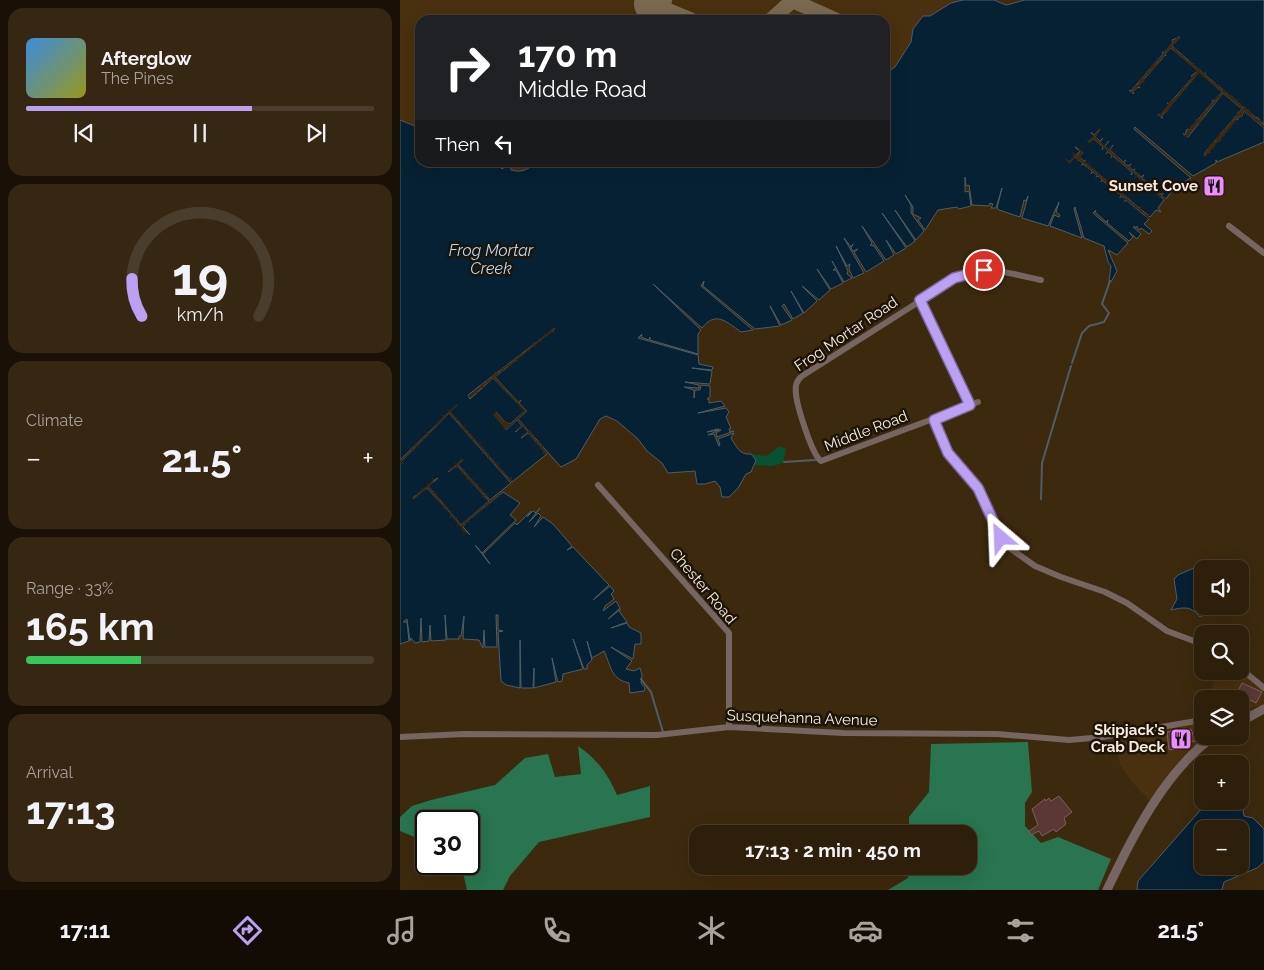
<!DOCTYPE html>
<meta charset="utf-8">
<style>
:root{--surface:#2e1f0a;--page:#362713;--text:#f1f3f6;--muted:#a7a29c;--line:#493d2b;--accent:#bca0f2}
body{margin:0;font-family:Raleway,sans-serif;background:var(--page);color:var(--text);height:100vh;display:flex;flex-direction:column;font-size:19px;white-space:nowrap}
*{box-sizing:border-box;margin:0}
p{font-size:16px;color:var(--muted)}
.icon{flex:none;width:28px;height:28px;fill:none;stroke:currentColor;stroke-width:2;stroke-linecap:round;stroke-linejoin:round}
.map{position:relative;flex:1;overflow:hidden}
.details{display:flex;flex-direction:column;gap:8px;padding:8px;background:#191106;width:400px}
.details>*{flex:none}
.guide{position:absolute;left:15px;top:15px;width:475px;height:152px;border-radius:15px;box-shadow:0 5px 20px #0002,0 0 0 1px var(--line);background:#202124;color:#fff;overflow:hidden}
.buttons{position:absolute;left:794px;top:560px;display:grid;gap:10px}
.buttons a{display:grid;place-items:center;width:55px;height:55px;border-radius:10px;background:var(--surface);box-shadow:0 5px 20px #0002,0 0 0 1px var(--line);font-size:25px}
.speed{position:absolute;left:15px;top:810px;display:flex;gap:10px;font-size:25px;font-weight:700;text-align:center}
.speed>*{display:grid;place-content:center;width:65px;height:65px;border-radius:50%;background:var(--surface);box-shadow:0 5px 20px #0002,0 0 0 1px var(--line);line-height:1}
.speed .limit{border:2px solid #111;border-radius:8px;background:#fff;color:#111}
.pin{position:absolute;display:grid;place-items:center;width:42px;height:42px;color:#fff;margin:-21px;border:2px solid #fff;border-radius:50%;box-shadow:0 1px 5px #0007}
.me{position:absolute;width:55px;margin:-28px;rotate:334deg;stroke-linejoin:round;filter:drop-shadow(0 0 4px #0008)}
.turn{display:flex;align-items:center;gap:18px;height:105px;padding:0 20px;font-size:22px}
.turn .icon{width:65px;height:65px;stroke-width:2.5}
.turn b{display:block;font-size:35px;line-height:42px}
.then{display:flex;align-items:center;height:48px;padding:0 20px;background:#0003;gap:10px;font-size:19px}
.big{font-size:38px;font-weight:700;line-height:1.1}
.details .tile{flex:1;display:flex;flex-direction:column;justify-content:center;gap:8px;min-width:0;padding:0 18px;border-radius:15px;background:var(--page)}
.details .dial{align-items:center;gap:0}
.dial svg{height:130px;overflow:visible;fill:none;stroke:var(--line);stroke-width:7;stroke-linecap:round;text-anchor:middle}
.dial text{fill:var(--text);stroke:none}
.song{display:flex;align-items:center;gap:15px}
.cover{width:60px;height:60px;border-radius:8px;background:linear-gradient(135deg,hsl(210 70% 55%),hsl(60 70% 35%))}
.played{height:5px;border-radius:2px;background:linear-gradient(90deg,var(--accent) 65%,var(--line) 65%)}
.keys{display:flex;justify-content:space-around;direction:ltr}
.heat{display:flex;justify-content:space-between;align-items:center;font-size:28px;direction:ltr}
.charge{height:8px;border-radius:4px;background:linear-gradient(90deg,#34c759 33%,var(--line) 0)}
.trip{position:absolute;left:289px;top:825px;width:288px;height:50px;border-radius:15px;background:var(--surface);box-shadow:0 5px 20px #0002,0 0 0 1px var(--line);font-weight:700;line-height:50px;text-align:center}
.tabs{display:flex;height:80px;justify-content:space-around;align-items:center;background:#120c04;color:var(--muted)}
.tabs .icon{width:35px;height:35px}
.tabs .selected{color:var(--accent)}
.tabs b{font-size:22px;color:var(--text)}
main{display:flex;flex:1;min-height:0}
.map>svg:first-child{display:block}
</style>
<main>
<section class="details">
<div class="tile">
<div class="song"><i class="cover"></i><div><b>Afterglow</b><p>The Pines</p></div></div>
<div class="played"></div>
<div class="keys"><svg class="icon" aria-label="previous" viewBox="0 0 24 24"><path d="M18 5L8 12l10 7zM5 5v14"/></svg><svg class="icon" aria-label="pause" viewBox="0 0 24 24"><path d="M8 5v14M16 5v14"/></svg><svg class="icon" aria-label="next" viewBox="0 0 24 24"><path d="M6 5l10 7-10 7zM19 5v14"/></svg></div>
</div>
<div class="tile dial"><svg viewBox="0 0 100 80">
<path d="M14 69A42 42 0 1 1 86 69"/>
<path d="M14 69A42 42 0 0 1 8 46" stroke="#bca0f2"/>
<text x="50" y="56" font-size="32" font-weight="700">19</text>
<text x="50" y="72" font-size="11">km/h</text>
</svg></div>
<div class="tile"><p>Climate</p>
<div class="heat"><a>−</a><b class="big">21.5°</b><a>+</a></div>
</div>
<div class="tile"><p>Range · 33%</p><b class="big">165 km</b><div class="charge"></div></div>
<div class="tile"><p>Arrival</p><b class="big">17:13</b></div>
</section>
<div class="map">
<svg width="864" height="890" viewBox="0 0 864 890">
<rect width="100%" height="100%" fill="#3d290e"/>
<!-- built -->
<path fill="#49300e" d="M0,0H568L514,35L497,69L485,76V20H20V131L0,124Z
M83,163H142L131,170L115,173L97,171Z
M816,671H839L864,692V705L840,710V699H813L811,691Z
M802,723V736H807L779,761L750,801L731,781L720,765L715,739Z"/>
<!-- green -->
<path fill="#055332" d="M380,446L386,449L383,463L372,466L355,465L356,460L351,454L367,456Z"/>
<!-- forest -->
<path fill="#28754f" d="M628,742L632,792L625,803V826L641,843L658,837L711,859L698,890H488L508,878V866H568V834H509V817L529,792L531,744Z
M178,746C197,759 208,774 217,795L250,786V817L139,842L110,876L103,890H67L61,864H69V821H26V842L0,831V817L12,806L31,800L95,785L125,758L148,754L155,777L181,774Z"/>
<!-- water -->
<path fill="#062133" stroke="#4f5e66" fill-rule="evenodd" d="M563,0H594L606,5L625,0H864V125L857,117L856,118L804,74L806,73L804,74L772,46L780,37L772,40L773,42L764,53L762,52L763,54L731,91L729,90L734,94L733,92L738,87L740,88L738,86L765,55L766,56L765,54L771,48L798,71L791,76L793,77L769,104L767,103L769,105L760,116L758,114L763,118L761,117L799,72L822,92L814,101L812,100L813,102L789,130L787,129L785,135L783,134L788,137L823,93L842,109L804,154L805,156L809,152L810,153L809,151L823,135L824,136L823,135L836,119L838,120L837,118L842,116L844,111L864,128V142L817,162L816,160V163L793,176L735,127L734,129L791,178L780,184L778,183L766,199L762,196L763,193L762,195L758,192L759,190L757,192L754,189L755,186L753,188L742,178L744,175L741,177L734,171L735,169L733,170L729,167L731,164L728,166L724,163L726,160L723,162L710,150L713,145L709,150L705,146L709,141L704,146L700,142L703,138L700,141L695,137L700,129L694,135L691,132L694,136L688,142L694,139L703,147L702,150L704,147L708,151L706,154L708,152L712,155L711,158L713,156L732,172L731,175L733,172L748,186L747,189L749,186L764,200L758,208L761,212L756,210L750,217L684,162L686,160L684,161L679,157L683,153L675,147L680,151L669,163L675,157L683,163L681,165L683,164L692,171L691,174L693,172L697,175L696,177L698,176L702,179L701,182L702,180L711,187L710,190L712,188L721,195L720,198L721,196L726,199L724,202L726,200L749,219L744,224L752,231L749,234L741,228L739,230L737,227H738H733L741,234L737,239L729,232L733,237L729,241L707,223L708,220L706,222L695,212L696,210L693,213L728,243L717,255L708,250L717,271L711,282L709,281L711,266L708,262L704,246L684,238L675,207L674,209L682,238L650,226L654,215L659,217L660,215L656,212L659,202L648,226L622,218L628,196L626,201L624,200L620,217L599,210L597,208L602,188L596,208H591L593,204L590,203L589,206L572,205L569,185L566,186L565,177V192L569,191L571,206L559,209L557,207L538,210L525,230L518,220L521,218L513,214V207L505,195L511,205V213L524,231L516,240L495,210L515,241L507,247L482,213L506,248L496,254L486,240L494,255L486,260L462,226L472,243L470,245L474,246L484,261L466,272L454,252L458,249L453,251L451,248L453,244L451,247L444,238L464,273L453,278L449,269L450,264L447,266L436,246L448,271L447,274L452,278L444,282L432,261L436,268L433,270H436L443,283L431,289L417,269L430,290L419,300L402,286L417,301L404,313L391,291L403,313L393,319L384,304L382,306L392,320L381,325L370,306L380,326L355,329L303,286L304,281L301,286L353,330L341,332C326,321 315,311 302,328L253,284L301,330L298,334V354L250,340V337L249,340L241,337L242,334L238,338L298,355L299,364L313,367L312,370L292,368L312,371L310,384L285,382L299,385V388L284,387L294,390V398L295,390H300L301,385L310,386V397L307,399H309V403L321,401L325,406L298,413L326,408L329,412L326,417L331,428L329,429L330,432L334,431L317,437L316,433L321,430L317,429L307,432L319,430L308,435L314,434L319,446L320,445L318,439L334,433L331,438C337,447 339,455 351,454L356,460L351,472L346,474L338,488L329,497H322L320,487L315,481L305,484H297L295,471L268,473L262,463L247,451L238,439L217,421L206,416L200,419L176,459L161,467L118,419L127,411L119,403L121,400L118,402L95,377L155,328L68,395L70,399L93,378L125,411L110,424L105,422L96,412L106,430L117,420L122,426L115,432L123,426L128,432L121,438L128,433L147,454L112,482L50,412L57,405L0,460V120L20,128V162L97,163L102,169L110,163L111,170C122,173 128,170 136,162H485V74L495,67L511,42L513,29L523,16H530L551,3Z
M49,413L111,483L90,500L58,465L62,460L48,472L57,466L89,501L61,525L28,486L38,478L13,498L27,488L70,535L63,527L65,523L103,492L120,503L110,515L116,520L82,553L75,545L90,564L83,554L115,523L117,525L131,511L127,517L133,511L136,513L140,508L129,522L138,513L141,516L134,527L143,517L153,524L172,546L167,550L173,547L209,585L193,600L210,586L214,591L211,594L214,599L205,606L203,611L216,601L220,608L208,619L221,609L219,611L227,622L211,628L227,623L229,627L241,633V644H235L233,659L211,647L232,661L226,669L234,671L240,668L242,675L241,683L245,688L244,691L230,693L229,683C210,679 211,665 204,651L192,658L187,641L192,660L187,665V669H184L173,639L183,669L163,674L162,681L158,682L152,658L156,682L134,688V668L133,688H121L120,640V688L106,685L101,681L98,632L103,631L98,630V615H96L97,647H85L84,630L83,648L79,640L63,639L64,616L61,636H59V639H47L45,615L46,640L31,641L30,625L29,641L22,642L21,618L20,642L15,643L11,638L10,641L7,619L3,622H7L9,641L0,644V463Z
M805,563L807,569H802V606H806L804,615L800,617C791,606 785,607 771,610L777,599L774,579L778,575Z
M840,792L844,816L853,818L864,829V862L857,868L824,882L822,890H737L738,881L804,806L813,805L818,809L823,801H840ZM802,829H840V866H802Z"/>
<!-- pier -->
<path fill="#3d290e" d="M777,34L780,37L772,47L778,49L777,51L782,55L784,54L783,56L787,60L790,59L788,60L793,64L795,63L794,65L799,69L801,68L800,70L803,73L806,72L805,74L808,78L810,76L809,78L813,82L815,81L814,83L820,85L819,87L823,90L824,89L827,94L829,92L828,94L833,96L835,100L837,99L839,104L841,103L843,108L845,106L847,111L849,109L851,114L853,113L852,115L856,118L857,117V119L862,121L861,122L864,128L844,111L842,116L837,118L838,120L836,119L834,122L835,124L833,123L831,128L827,130L828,133L826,131L824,137L822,136L821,141L816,143L817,145L815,144L814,148L809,151L811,152L806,155L807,157L802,153L804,154L807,151L805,149L808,150L809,145L814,142L812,140L815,142L817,138L816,136L818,137L820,132L822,133L824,130L823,128L825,129L828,126L827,124L829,125L831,122L830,120L832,121L835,118L833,115L836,117L837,111L839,113L842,109L823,93L820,97L821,100L819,98L815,102L817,104L815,103L811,107L813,109L810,108L807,112L809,114L806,113L803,117L805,118H802L800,124L798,123L795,127L796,128H794L787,138L782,134L785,135L788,131L787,128L789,130L792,126L791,124L793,125L796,121L795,119L798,120L801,116L799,114L802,115L805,111L804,109L806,111L809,107L808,104L810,106L813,102L812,100L814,101L817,97L815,95L818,96L822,92L799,73L795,78L796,80L794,78L790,83L791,85L789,84L785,89L786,91L784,90L781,94L782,96L780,95L776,100L777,102L775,101L771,106L772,108L770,107L767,113L765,112L761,117L762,119L757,115H760L764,111L762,108L765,110L768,105L767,104L773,100L772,98L774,99L783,88L782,86L784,87L788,83L787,80L789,82L792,77L791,75L793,76L797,71L771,48L765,54L767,56L765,55L760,60L761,63L759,61L755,67L756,69L754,68L749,73L750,75L748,74L744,79L745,81L739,86L740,87H738L733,92L734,94L729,90L732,91L736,85L734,84L737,85L741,79L740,77L742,78L747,73L746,70L748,72L752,66L751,65H753L758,60L756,58L759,59L763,54L761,52L764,53L768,47L767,46H769L773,42L772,39L774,41L778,36Z
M696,126L701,130L695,137L700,141L704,138L700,142L704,145L709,140L705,146L709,149L714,144L710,150L714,154L717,150L715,154L719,158L721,156L719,159L723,162L726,160L724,163L728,166L731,165L729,167L733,170L736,169L734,171L737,174L740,172L738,175L741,177L744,176L742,178L745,181L747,179L746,182L749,184L752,183L750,185L753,188L755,186L754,189L757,191L760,190L758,192L761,195L764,193L762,196L766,199L764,200L761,197L759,199L760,197L757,194L755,196L756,193L753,190L750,192L752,190L749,187L747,189L748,186L745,183L742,185L744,182L741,180L738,182L740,179L737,176L734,178L736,175L733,173L730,174L732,172L728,168L726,170L727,168L723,164L721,166L722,164L718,160L715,162L717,159L714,156L711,158L712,155L709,152L706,154L708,151L704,148L702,150L703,147L699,143L697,146L698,143L694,139L690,143L685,139L689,141L693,136L690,133L694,135L699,130Z
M676,146L684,153L680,158L684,161L686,160L685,162L688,165L690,163L689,166L693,169L695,167L694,170L697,173L699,171L698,173L702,177L704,175L703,177L706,180L708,179L707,181L711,184L712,182L711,185L715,188L717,186L716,188L719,191L721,190L720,192L724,195L725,193L724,195L727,198L729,196L728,199L731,202L733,200L732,202L735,205L737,203L736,205L739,208L741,206L742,211L744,209L743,212L747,215L749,213V219L745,216L744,218L745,215L741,212L738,213L740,211L736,208L734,210L735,207L731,204L729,206L730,203L726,200L724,202L725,199L722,196L720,198L721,195L717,192L715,194L716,191L712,188L710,190L711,187L707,184L705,185L706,183L703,180L701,182L702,179L698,176L695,177L697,175L693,172L691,174L692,171L688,168L686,169L687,167L684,164L681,165L683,163L679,160L677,162L676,157L669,163L664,158L670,161L674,156L671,151L677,156L680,152Z
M150,328L152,330L155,328L154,333L152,332L147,336L148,338L146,336L141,340L143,343L140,341L135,345L136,348L134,346L129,350L130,352L128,351L123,355L124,358L122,356L117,359L118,362L116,360L111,364L112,367L110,365L104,369L106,372L104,370L98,374L100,376L98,375L95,377L112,396L115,394L113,397L118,402L121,399L119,403L124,408L126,406L124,408L127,411L118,419L124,426L127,424L124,426L129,431L132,430L130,432L134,437L136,436L134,438L138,442L140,440L139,443L142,446L144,445L143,447L147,454H142L144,451L141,448L139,449L140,447L137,443L135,445L136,442L133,439L131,440L132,438L128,433L121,438L128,432L123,427L115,432L122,426L117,420L106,430L93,415L96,412L104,421L110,424L117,418L115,415L118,417L124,411L93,378L89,382L90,384L88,382L83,386L84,389L81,387L77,391L78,393L75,392L70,397L71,399L67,394L69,395L75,391L74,389L76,390L81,386L80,383L82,385L87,381L86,379L88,380L93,376L92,374H96L95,371L97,373L102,369L101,367L103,368L108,364L107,362L109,364L114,359L113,357L115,359L121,354L119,352L122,354L127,350L126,347L128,349L133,345L132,342L134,344L139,340L138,337L140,339L145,335L144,333L146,334L151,330Z
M58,404L51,412L53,415L55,413L53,415L58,420L60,419L58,421L63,426L66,425L64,427L68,432L70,431L69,433L74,438L76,437L74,439L79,444L81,442L80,444L82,448L85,446L83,449L87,453L89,452L88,454L92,459L95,458L93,460L97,464L99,463L98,465L102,470L104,468L102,470L106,474L108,473L106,475L109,478L112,477L111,483L109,480L106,482L108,479L104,474L101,476L103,474L99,469L96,470L98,468L94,463L92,465L93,462L89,458L87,459L88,457L84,452L82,454V449L79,450L81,448L78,446L76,447L78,445L73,440L71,441L72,439L68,434L66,436L67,433L62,428L60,429L62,427L49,413L45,417L47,419L44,418L40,423L41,425L39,424L34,428L35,430L33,429L29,434L30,436L28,435L24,439L25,441L23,440L18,445L20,447L17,446L13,450L15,452L12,451L2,461L4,464L0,463V460L6,455L4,453L6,455L11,450L9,447L12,449L16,444L14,442L17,444L22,439L20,436L23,438L27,434L25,431L28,433L33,428L31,425L34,427L38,423L36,420L38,422L43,417L42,414L44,416L48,412L47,409L49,411Z
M60,457L64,460L58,466L62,470L65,468L63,471L67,475L69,473L68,476L72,480L74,478L73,481L76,485L79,483L77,486L82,489L85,495L88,493L86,496L90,500L103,492L99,495L101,498L98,496L93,500L95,503L92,501L87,505L88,508L86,506L81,510L82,512L80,511L75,515L77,518L74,516L69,520L70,522L65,523L63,527L69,536L65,532L62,534L64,532L59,525L56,527L58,524L52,517L49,518L51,515L45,508L42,510L44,508L38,501L36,502L37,499L31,492L29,494L31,492L27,488L14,500L10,496L13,498L17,495L16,492L18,494L22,490L20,487L23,489L28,485L26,482L29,484L33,480L32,477L34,479L37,477L29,487L33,492L36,491L34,493L39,499L42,497L39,500L44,505L47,503L45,506L50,512L53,510L51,513L55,518L58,516L56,519L61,525L89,501L85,496L81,498L84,495L79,490L76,492L78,489L74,485L71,487L73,484L68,479L65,481L67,478L63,473L60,475L62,472L57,467L48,472L50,470L49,467L51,469L56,465L54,462L57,464L62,460Z"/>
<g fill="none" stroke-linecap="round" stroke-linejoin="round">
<!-- stream -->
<path stroke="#4f5e66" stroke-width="2" d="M672,363L682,333L689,326L704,322L709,313L702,304L710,281
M384,462L415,460
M641,499L642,463L671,366
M241,679L251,692L263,732"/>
<!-- taxiway -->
<path stroke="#7a6851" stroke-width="15" d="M243,0L291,20
M393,1L436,20
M371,20L393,0"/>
<!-- runway -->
<path stroke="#7a6851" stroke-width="36" d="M252,4L254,0"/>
</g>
<!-- building -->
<path fill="#5a3835" stroke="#825d59" d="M842,683L862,692L856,703L837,693Z
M785,728L786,730L791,729L795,741L777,744L778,748L769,750L767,732L772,731L773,733Z
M659,796L672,812L664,818L666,824L656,832L654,829L642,836L639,831L631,835L629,831L638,825L632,809L645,799L646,801L649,798L651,801Z"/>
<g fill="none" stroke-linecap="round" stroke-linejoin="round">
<!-- minor -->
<path stroke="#766560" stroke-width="6" d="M829,226L864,253
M520,300L570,405
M578,402L421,461C412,455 397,406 396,394C395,386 396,381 402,376L561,275C588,264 614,275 641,280
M534,420L548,453L578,488L596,531L611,549L635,566L661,577L705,592L727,603L767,631L802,644
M198,485L329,633V727
M840,668L864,688
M840,713L851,716
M0,737L65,734L257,735L329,727L443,733L597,734L669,740L703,737L802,720"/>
<!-- tertiary -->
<path stroke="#766560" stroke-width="9" d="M840,722L864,709
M707,890C732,837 765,771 814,736"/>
</g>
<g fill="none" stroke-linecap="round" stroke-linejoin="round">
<!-- route casing -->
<g stroke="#7a689d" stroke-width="12">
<path id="route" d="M584,270L554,278L520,300L570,405L534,420L548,453L578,488L601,538"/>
</g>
<!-- route -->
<use href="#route" stroke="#bca0f2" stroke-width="9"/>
</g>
<!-- icons -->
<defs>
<g id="restaurant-square" transform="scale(1.125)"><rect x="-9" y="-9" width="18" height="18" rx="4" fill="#ed8cfa" stroke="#1d1409"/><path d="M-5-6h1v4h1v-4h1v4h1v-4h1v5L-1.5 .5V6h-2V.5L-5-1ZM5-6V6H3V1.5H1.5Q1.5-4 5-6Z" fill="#111"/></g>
</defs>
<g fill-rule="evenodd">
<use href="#restaurant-square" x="814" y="186"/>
<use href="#restaurant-square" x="781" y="739"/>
</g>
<g text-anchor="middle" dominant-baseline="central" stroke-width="5" stroke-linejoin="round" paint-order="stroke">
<!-- poi labels -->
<g font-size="15" font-weight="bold" fill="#f9ecdd" stroke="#1d1409" text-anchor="end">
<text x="798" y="186">Sunset Cove</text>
<text x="765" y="730">Skipjack's<tspan x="765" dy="17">Crab Deck</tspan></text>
</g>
<!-- street labels -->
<g font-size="15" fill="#f9ecdd" stroke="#1d1409">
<text transform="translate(446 334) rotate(-34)">Frog Mortar Road</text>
<text transform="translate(466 431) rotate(-21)">Middle Road</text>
<text transform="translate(303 586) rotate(50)">Chester Road</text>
<text transform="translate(402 718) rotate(2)">Susquehanna Avenue</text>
</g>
<!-- water labels -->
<g font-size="16" font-style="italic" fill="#b2d9f9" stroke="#1d1409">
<text x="91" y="250">Frog Mortar<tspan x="91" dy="18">Creek</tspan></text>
</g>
</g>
</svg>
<div class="buttons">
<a><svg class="icon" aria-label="sound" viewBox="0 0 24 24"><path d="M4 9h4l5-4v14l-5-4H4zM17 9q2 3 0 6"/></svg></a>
<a><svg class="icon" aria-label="search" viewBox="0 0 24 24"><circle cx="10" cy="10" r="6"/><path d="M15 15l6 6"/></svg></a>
<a><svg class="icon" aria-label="layers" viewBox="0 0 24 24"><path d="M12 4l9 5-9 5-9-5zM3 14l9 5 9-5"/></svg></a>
<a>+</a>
<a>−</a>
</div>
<div class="speed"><div class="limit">30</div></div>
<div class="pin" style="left:584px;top:270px;background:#d93025"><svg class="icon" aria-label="arrive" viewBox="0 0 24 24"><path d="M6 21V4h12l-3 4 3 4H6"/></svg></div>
<svg class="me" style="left:601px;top:538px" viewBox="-20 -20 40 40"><path d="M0-17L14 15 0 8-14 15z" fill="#bca0f2" stroke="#fff" stroke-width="4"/></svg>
<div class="trip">17:13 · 2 min · 450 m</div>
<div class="guide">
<div class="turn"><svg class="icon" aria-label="right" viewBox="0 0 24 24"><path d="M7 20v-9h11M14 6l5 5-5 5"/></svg><div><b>170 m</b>Middle Road</div></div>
<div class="then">Then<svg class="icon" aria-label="left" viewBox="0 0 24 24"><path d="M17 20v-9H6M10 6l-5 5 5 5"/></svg></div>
</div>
</div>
</main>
<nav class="tabs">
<b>17:11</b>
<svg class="icon selected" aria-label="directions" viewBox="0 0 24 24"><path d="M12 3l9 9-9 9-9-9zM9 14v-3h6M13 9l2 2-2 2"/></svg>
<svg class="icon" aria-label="music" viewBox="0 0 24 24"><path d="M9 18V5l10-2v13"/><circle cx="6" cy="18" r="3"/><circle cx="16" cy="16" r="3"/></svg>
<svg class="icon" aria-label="phone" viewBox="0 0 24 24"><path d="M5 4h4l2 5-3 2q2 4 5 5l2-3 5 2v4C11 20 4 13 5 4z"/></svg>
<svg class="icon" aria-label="climate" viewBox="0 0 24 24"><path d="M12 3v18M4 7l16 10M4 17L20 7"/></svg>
<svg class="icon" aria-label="car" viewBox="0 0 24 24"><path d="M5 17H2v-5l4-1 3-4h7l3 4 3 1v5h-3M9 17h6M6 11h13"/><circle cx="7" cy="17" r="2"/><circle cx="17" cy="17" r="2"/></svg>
<svg class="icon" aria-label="filters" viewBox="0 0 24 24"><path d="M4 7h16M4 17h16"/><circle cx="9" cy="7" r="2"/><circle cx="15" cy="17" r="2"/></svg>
<b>21.5°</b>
</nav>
